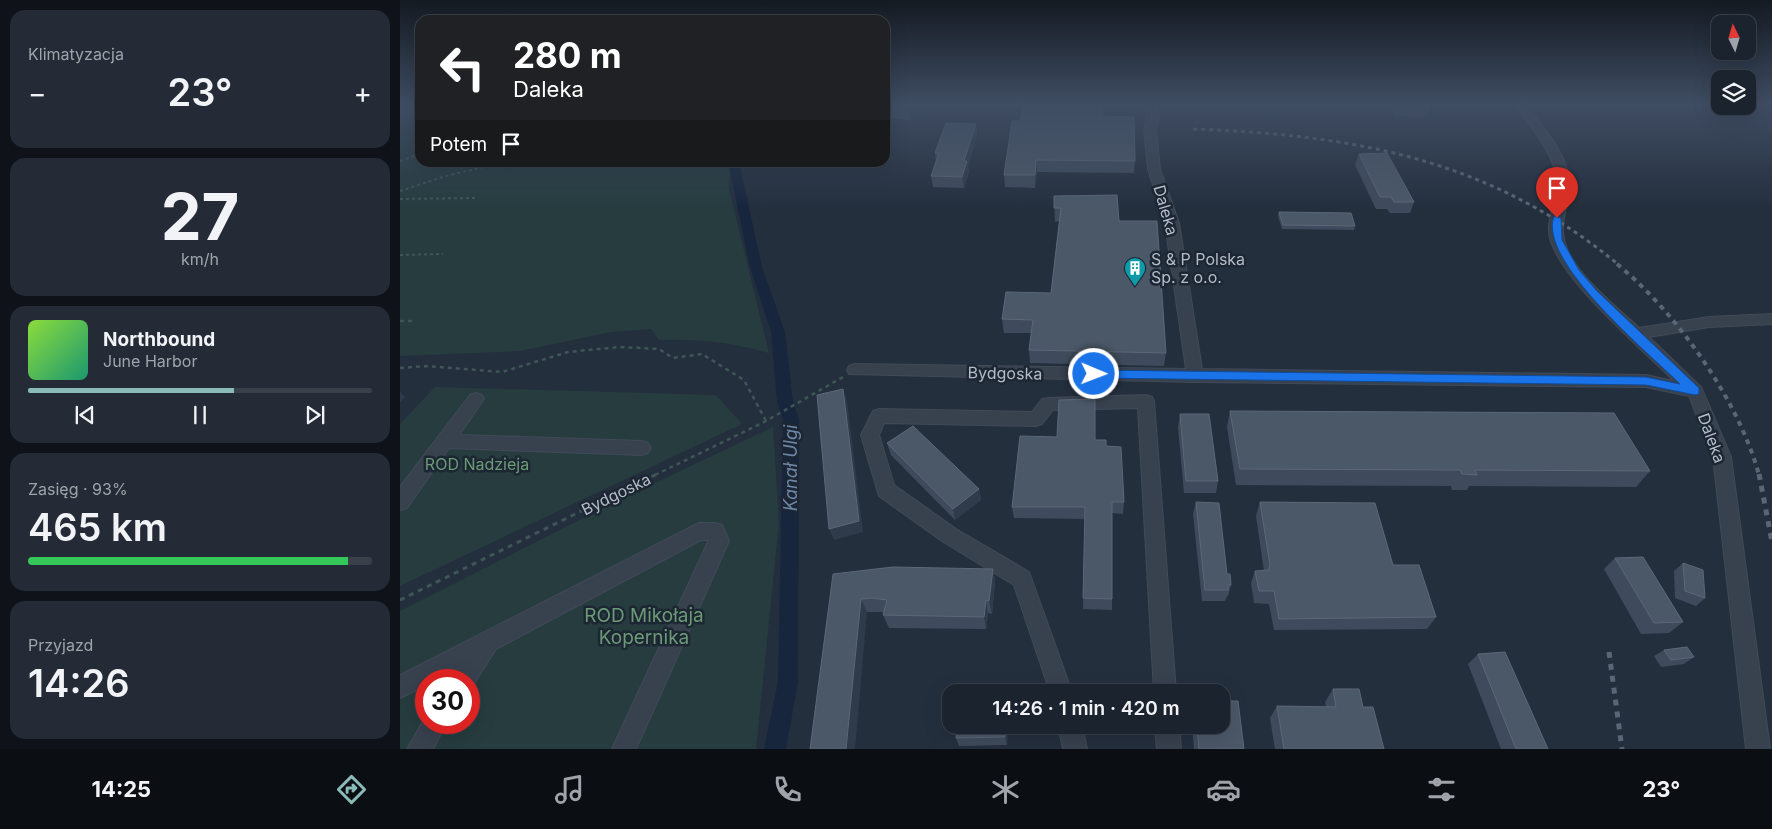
<!DOCTYPE html>
<html lang="pl">
<meta charset="utf-8">
<style>
:root{--surface:#1b232e;--page:#242b36;--text:#f1f3f6;--muted:#a0a4aa;--line:#39404a;--accent:#8bbbb9}
body{margin:0;font-family:Inter,sans-serif;background:var(--page);color:var(--text);height:100vh;display:flex;flex-direction:column;font-size:19px;white-space:nowrap}
*{box-sizing:border-box;margin:0}
p{font-size:16px;color:var(--muted)}
.icon{flex:none;width:28px;height:28px;fill:none;stroke:currentColor;stroke-width:2;stroke-linecap:round;stroke-linejoin:round}
.map{position:relative;flex:1;overflow:hidden}
.side{display:flex;flex-direction:column;gap:10px;padding:10px;background:#0f1319;width:400px}
.side>*{flex:none}
.top-card{position:absolute;left:15px;top:15px;width:475px;height:152px;border-radius:15px;box-shadow:0 5px 20px #0002,0 0 0 1px var(--line);background:#202124;color:#fff;overflow:hidden}
.needle{width:32px;rotate:355deg}
.controls{position:absolute;left:1311px;top:15px;display:grid;gap:10px}
.controls a{display:grid;place-items:center;width:45px;height:45px;border-radius:10px;background:var(--surface);box-shadow:0 5px 20px #0002,0 0 0 1px var(--line);font-size:25px}
.speed{position:absolute;left:15px;top:669px;display:flex;gap:10px;font-size:25px;font-weight:700;text-align:center}
.speed>*{display:grid;place-content:center;width:65px;height:65px;border-radius:50%;background:var(--surface);box-shadow:0 5px 20px #0002,0 0 0 1px var(--line);line-height:1}
.speed .limit{border:8px solid #d22;background:#fff;color:#111}
.pin{position:absolute;display:grid;place-items:center;width:42px;height:42px;color:#fff;margin:-51px -21px;border-radius:50% 50% 50% 0;rotate:-45deg;box-shadow:0 0 5px #0007}
.pin .icon{rotate:45deg}
.me{position:absolute;width:55px;margin:-28px;rotate:91deg;stroke-linejoin:round;filter:drop-shadow(0 0 4px #0008)}
.turn{display:flex;align-items:center;gap:18px;height:105px;padding:0 15px;font-size:22px}
.turn .icon{width:65px;height:65px;stroke-width:2.5}
.turn b{display:block;font-size:35px;line-height:42px}
.then{display:flex;align-items:center;height:48px;padding:0 15px;background:#0003;gap:10px;font-size:19px}
.big{font-size:38px;font-weight:600;line-height:1.1}
.side .widget{flex:1;display:flex;flex-direction:column;justify-content:center;gap:8px;min-width:0;padding:0 18px;border-radius:15px;background:var(--page)}
.side .dial{align-items:center;gap:0}
.dial b{font-size:65px;line-height:1}
.song{display:flex;align-items:center;gap:15px}
.cover{width:60px;height:60px;border-radius:8px;background:linear-gradient(135deg,hsl(90 70% 55%),hsl(160 70% 35%))}
.played{height:5px;border-radius:2px;background:linear-gradient(90deg,var(--accent) 60%,var(--line) 60%)}
.keys{display:flex;justify-content:space-around;direction:ltr}
.heat{display:flex;justify-content:space-between;align-items:center;font-size:28px;direction:ltr}
.charge{height:8px;border-radius:4px;background:linear-gradient(90deg,#34c759 93%,var(--line) 0)}
.trip{position:absolute;left:542px;top:684px;width:288px;height:50px;border-radius:15px;background:var(--surface);box-shadow:0 5px 20px #0002,0 0 0 1px var(--line);font-weight:600;line-height:50px;text-align:center}
.dock{display:flex;height:80px;justify-content:space-around;align-items:center;background:#0b0e12;color:var(--muted)}
.dock .icon{width:35px;height:35px}
.dock .active{color:var(--accent)}
.dock b{font-size:22px;color:var(--text)}
main{display:flex;flex:1;min-height:0}
.map>svg:first-child{display:block}
</style>
<main>
<section class="side">
<div class="widget"><p>Klimatyzacja</p>
<div class="heat"><a>−</a><b class="big">23°</b><a>+</a></div>
</div>
<div class="widget dial"><b>27</b><p>km/h</p></div>
<div class="widget">
<div class="song"><i class="cover"></i><div><b>Northbound</b><p>June Harbor</p></div></div>
<div class="played"></div>
<div class="keys"><svg class="icon" aria-label="previous" viewBox="0 0 24 24"><path d="M18 5L8 12l10 7zM5 5v14"/></svg><svg class="icon" aria-label="pause" viewBox="0 0 24 24"><path d="M8 5v14M16 5v14"/></svg><svg class="icon" aria-label="next" viewBox="0 0 24 24"><path d="M6 5l10 7-10 7zM19 5v14"/></svg></div>
</div>
<div class="widget"><p>Zasięg · 93%</p><b class="big">465 km</b><div class="charge"></div></div>
<div class="widget"><p>Przyjazd</p><b class="big">14:26</b></div>
</section>
<div class="map">
<svg width="1372" height="749" viewBox="0 0 1372 749">
<rect width="100%" height="100%" fill="#242f3e"/>
<!-- green -->
<path fill="#263c3f" fill-rule="evenodd" d="M0,103H20V162L330,163L329,189L369,353C327,342 303,339 259,340L251,329L211,332L120,351L0,356Z
M35,387L316,395L342,424L0,586V424Z
M373,427L379,522L356,749H0V611L217,501ZM26,680H69V722H26Z"/>
<g fill="none" stroke-linecap="round" stroke-linejoin="round">
<!-- canal -->
<path fill="#17263c" fill-rule="evenodd" d="M328,162H339L362,267L385,332L393,402L399,419L398,682L386,749H364L378,682L383,419L377,402L371,332L350,267Z"/>
<!-- minor casing -->
<g stroke="#414a57" stroke-width="2">
<path id="minor" d="M746,103H756L759,119L756,128L760,169L779,223L802,369L1246,375L1274,381C1239,346 1168,287 1151,242C1144,223 1157,202 1157,182C1156,154 1129,126 1114,103H1125C1141,126 1168,153 1169,182C1170,201 1160,220 1164,239C1170,271 1216,306 1239,328L1309,317L1372,314V324L1309,327L1249,337L1301,387L1331,457L1370,749H1346L1313,457L1289,396L1246,387L795,382L449,374L447,370L449,366L455,364L786,369L765,223L748,169L744,128L747,119Z
M0,107L20,113V119L0,113Z
M76,393L82,395L84,399L59,435L242,441L248,443L251,448L248,453L242,455L49,448L7,508L0,510V487L70,395Z
M746,395L752,397L754,401L776,692H754L738,408L653,410L642,424L636,426L484,423L479,435L494,485L556,529L629,572L672,692H650L614,585L542,541L479,496L461,435L473,411L479,409L632,412L642,399L648,398Z
M299,523H315L322,525L329,541L236,749H212L309,540H301L96,649L71,688L69,689V680H52L57,669L36,680H26V685L0,698V675Z
M26,716V722H47L33,749H7Z
M658,725H682L687,749H663Z
M755,725H779L781,749H757Z"/>
</g>
<!-- path-far2 -->
<path stroke="#3f5557" stroke-width="2" stroke-dasharray="3 3" stroke-linecap="butt" d="M0,161L20,154
M0,191L46,176L100,163
M0,199L76,198
M0,255L43,254"/>
<!-- path-far1 -->
<path stroke="#3f5557" stroke-width="2.5" stroke-dasharray="4 4" stroke-linecap="butt" d="M0,321H12
M0,368L26,366L102,372L168,352L219,347L259,349L273,358L302,354L344,380L366,421
M255,475L366,421L443,377"/>
<!-- path -->
<path stroke="#3f5557" stroke-width="3" stroke-dasharray="5 5" stroke-linecap="butt" d="M0,600L257,474"/>
<!-- minor -->
<use href="#minor" fill="#38414e" fill-rule="evenodd"/>
<!-- rail-far2 -->
<path stroke="#5a6575" stroke-width="3" stroke-dasharray="4 4" stroke-linecap="butt" d="M793,129C956,135 1090,159 1219,265"/>
<!-- rail-far1 -->
<path stroke="#5a6575" stroke-width="4" stroke-dasharray="5 5" stroke-linecap="butt" d="M1217,264C1277,313 1339,401 1359,475"/>
<!-- rail -->
<path stroke="#5a6575" stroke-width="5" stroke-dasharray="6 6" stroke-linecap="butt" d="M1359,474L1372,542
M1209,652L1222,749"/>
</g>
<!-- wall -->
<path fill="#3f4b5c" d="M485,103H518V107L510,120L485,118Z
M624,103H703L702,117L735,161L734,173L637,172L635,188L605,187L604,175L620,121Z
M988,103H1029L1030,107L1027,117L994,116Z
M576,124L577,135L568,166L569,172L564,188L533,187L531,176L536,162L535,153Z
M959,154L1014,202L1010,213H990L987,209H976L955,165Z
M654,196L719,221L766,353L764,366L630,363L629,350L631,333H604L602,319L651,293L659,221L655,222Z
M879,212L955,226L954,230L882,229L878,216Z
M830,411L1250,471L1236,487L1069,486L1067,490H1052L1051,486L836,485L827,427Z
M780,414L818,481L816,493H784L778,427Z
M657,437L695,440L706,446L724,502L723,514L712,513V610L683,609L685,519L614,518L612,507Z
M487,443L579,489L581,500L555,520L491,455Z
M796,502L831,585L828,596H827L825,601H802L793,514Z
M860,502L993,565L1036,617L1027,629L874,630L869,604L854,603L851,583L855,571H864L856,516Z
M1215,558L1283,622L1269,633L1241,634L1204,569Z
M1283,563L1305,598L1296,606L1275,598L1274,571Z
M593,569L595,582L592,614L588,613L586,629L489,628L483,615L484,612H467L433,574Z
M1264,650L1294,657L1284,664L1261,667L1254,656Z
M1078,654L1148,749H1101L1068,664Z
M933,689L963,707L984,749H875L870,718L877,706L926,707L925,702Z
M608,725L607,745L559,746L556,738Z
M792,725H821L844,749H794Z"/>
<!-- shaded-wall -->
<path fill="#2f3b4b" d="M511,103H518V107L510,120L508,108Z
M576,124L577,135L568,166L569,172L564,188L562,177L564,161Z
M636,160L637,172L635,188V175Z
M443,389L447,401L463,532L434,540L429,529Z
M0,392L5,397L0,402Z
M579,489L581,500L555,520L553,509Z
M593,569L595,582L592,614L589,601Z
M461,599L467,612L455,749H446Z
M586,600L588,613L586,629L584,617Z
M605,725H608L607,745L605,737Z"/>
<!-- building -->
<path fill="#4b5868" stroke="#5c6777" d="M485,103H511L508,108L485,106Z
M624,103H703L702,116L734,117L735,161L636,160L635,175H604L612,121H620Z
M996,103H1029L1030,107L997,106Z
M546,123L576,124L564,161H567L562,177L531,176L539,153H535Z
M987,153L1014,202H994L991,197H980L959,154Z
M717,195L719,221H757L766,353L629,350L633,320L602,319L606,292L651,293L661,208H654V196Z
M879,212L951,213L955,226L883,225Z
M443,389L459,521L429,529L417,395Z
M695,399V440H706V446L721,447L724,502H712V599L683,598L685,507H612L620,436L657,437L659,400Z
M830,411L1214,413L1250,471L1075,470L1077,475L1062,474L1060,470L840,469Z
M780,414H809L818,481H786Z
M513,426L579,489L553,509L487,443Z
M796,502L819,503L827,574H830L831,585H828V590H805Z
M860,502L975,503L993,565H1019L1036,617L879,619L874,591H859L855,571L869,570L870,565Z
M1243,557L1283,622L1254,623L1215,558Z
M1283,563L1303,570L1305,598L1285,591Z
M493,567L593,569L589,601L586,600L584,617L483,615L487,600L472,598L461,599L446,749H410L433,574Z
M1287,647L1294,657L1271,660L1264,650Z
M1105,652L1148,749H1116L1078,654Z
M933,689H959L963,707H973L984,749H884L877,706L936,707Z
M560,690H575V692H560Z
M821,701H838L844,749H799L797,725H821Z
M557,725H605V737L556,738Z"/>
<!-- sky -->
<linearGradient id="sky" x2="0" y2="1"><stop stop-color="#141a22"/><stop offset="0.5" stop-color="#3f4d63"/><stop offset="1" stop-color="#3f4d63" stop-opacity="0"/></linearGradient>
<rect width="1372" height="208" fill="url(#sky)"/>
<!-- route -->
<path fill="#1a73e8" stroke="#114b97" d="M1154,216L1161,218L1162,240L1179,270L1197,291L1299,388V394L1295,395L1246,385L694,378L689,374L694,370L1246,377L1280,384C1250,354 1137,261 1154,216Z"/>
<!-- icons -->
<defs>
<g id="building-pin" transform="scale(1.125)"><path d="M0 17L-7.5 6A9.5 9.5 0 1 1 7.5 6Z" fill="#0f9aa8" stroke="#1d2633"/><path d="M-4-6H4V6H1V3H-1V6H-4ZM-2.5-4.3h1.7v1.8h-1.7ZM.8-4.3h1.7v1.8H.8ZM-2.5-1h1.7V.8h-1.7ZM.8-1h1.7V.8H.8Z" fill="#fff"/></g>
</defs>
<g fill-rule="evenodd">
<use href="#building-pin" x="735" y="268"/>
</g>
<g text-anchor="middle" dominant-baseline="central" stroke-width="5" stroke-linejoin="round" paint-order="stroke">
<!-- street labels -->
<g font-size="16" fill="#b4bcc9" stroke="#1d2633">
<text transform="translate(766 210) rotate(74)">Daleka</text>
<text transform="translate(605 373) rotate(1)">Bydgoska</text>
<text transform="translate(1312 438) rotate(70)">Daleka</text>
<text transform="translate(216 494) rotate(-26)">Bydgoska</text>
</g>
<!-- poi labels -->
<g font-size="16" fill="#b4bcc9" stroke="#1d2633" text-anchor="start">
<text x="751" y="259">S &amp; P Polska<tspan x="751" dy="18">Sp. z o.o.</tspan></text>
</g>
<!-- park labels -->
<g font-size="16" fill="#6b9a76" stroke="#1d2633">
<text x="77" y="464">ROD Nadzieja</text>
</g>
<!-- water labels -->
<g font-size="18" font-style="italic" fill="#6d86a8" stroke="#1d2633">
<text transform="translate(390 468) rotate(-90)">Kanał Ulgi</text>
</g>
<!-- near-park labels -->
<g font-size="19" fill="#6b9a76" stroke="#1d2633">
<text x="244" y="615">ROD Mikołaja<tspan x="244" dy="22">Kopernika</tspan></text>
</g>
</g>
</svg>
<div class="controls">
<a><svg class="needle" viewBox="-14 -14 28 28"><path d="M0-13l5 13h-10z" fill="#e53935"/><path d="M0 13l5-13h-10z" fill="#a0a4aa"/></svg></a>
<a><svg class="icon" aria-label="layers" viewBox="0 0 24 24"><path d="M12 4l9 5-9 5-9-5zM3 14l9 5 9-5"/></svg></a>
</div>
<div class="speed"><div class="limit">30</div></div>
<div class="pin" style="left:1157px;top:218px;background:#d93025"><svg class="icon" aria-label="arrive" viewBox="0 0 24 24"><path d="M6 21V4h12l-3 4 3 4H6"/></svg></div>
<svg class="me" style="left:694px;top:374px" viewBox="-20 -20 40 40"><circle r="17" fill="#1a73e8" stroke="#fff" stroke-width="3"/><path d="M0-11L8 9 0 5-8 9z" fill="#fff"/></svg>
<div class="trip">14:26 · 1 min · 420 m</div>
<div class="top-card">
<div class="turn"><svg class="icon" aria-label="left" viewBox="0 0 24 24"><path d="M17 20v-9H6M10 6l-5 5 5 5"/></svg><div><b>280 m</b>Daleka</div></div>
<div class="then">Potem<svg class="icon" aria-label="arrive" viewBox="0 0 24 24"><path d="M6 21V4h12l-3 4 3 4H6"/></svg></div>
</div>
</div>
</main>
<nav class="dock">
<b>14:25</b>
<svg class="icon active" aria-label="directions" viewBox="0 0 24 24"><path d="M12 3l9 9-9 9-9-9zM9 14v-3h6M13 9l2 2-2 2"/></svg>
<svg class="icon" aria-label="music" viewBox="0 0 24 24"><path d="M9 18V5l10-2v13"/><circle cx="6" cy="18" r="3"/><circle cx="16" cy="16" r="3"/></svg>
<svg class="icon" aria-label="phone" viewBox="0 0 24 24"><path d="M5 4h4l2 5-3 2q2 4 5 5l2-3 5 2v4C11 20 4 13 5 4z"/></svg>
<svg class="icon" aria-label="climate" viewBox="0 0 24 24"><path d="M12 3v18M4 7l16 10M4 17L20 7"/></svg>
<svg class="icon" aria-label="car" viewBox="0 0 24 24"><path d="M5 17H2v-5l4-1 3-4h7l3 4 3 1v5h-3M9 17h6M6 11h13"/><circle cx="7" cy="17" r="2"/><circle cx="17" cy="17" r="2"/></svg>
<svg class="icon" aria-label="filters" viewBox="0 0 24 24"><path d="M4 7h16M4 17h16"/><circle cx="9" cy="7" r="2"/><circle cx="15" cy="17" r="2"/></svg>
<b>23°</b>
</nav>
